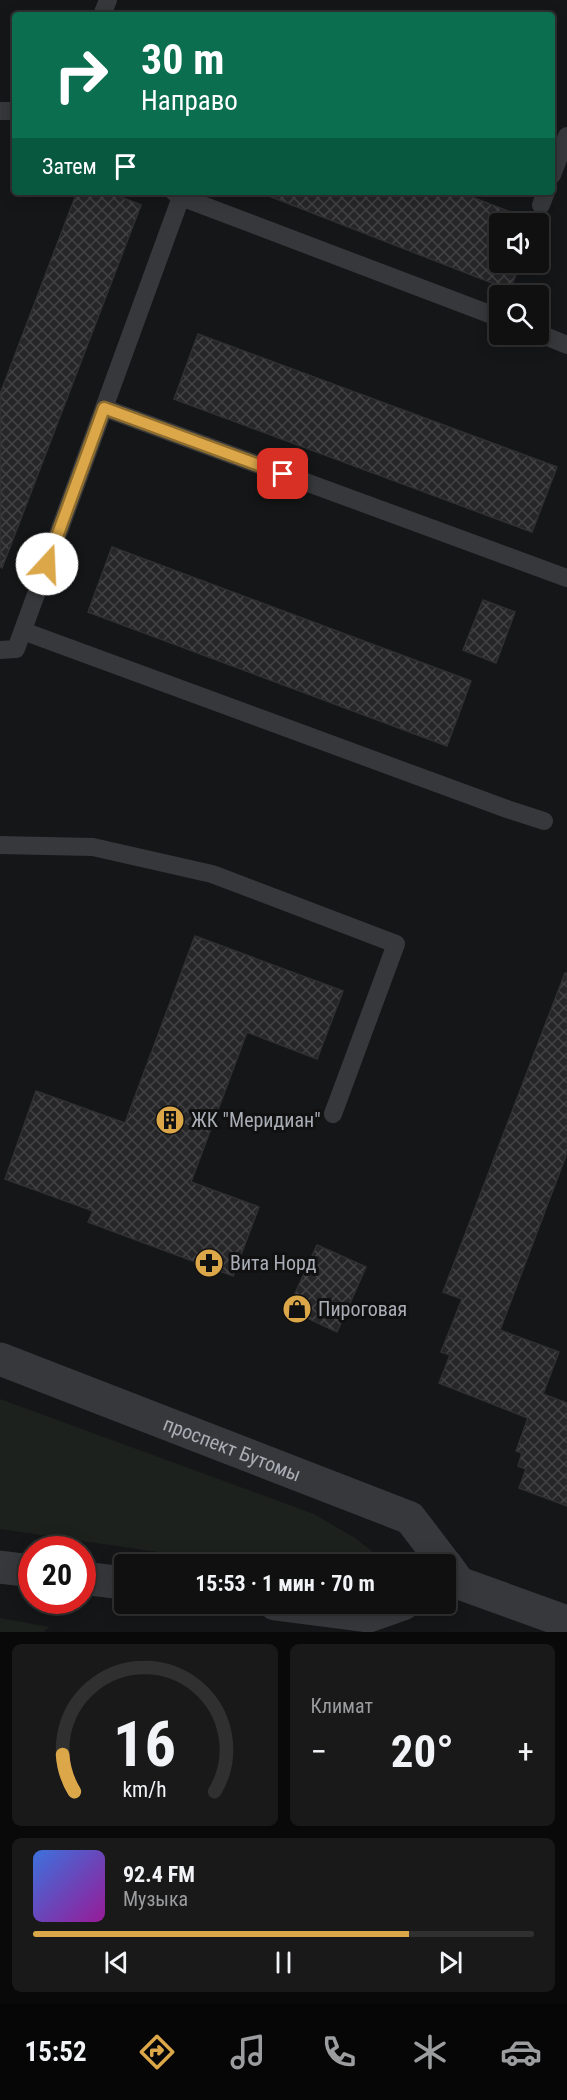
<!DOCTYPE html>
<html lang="ru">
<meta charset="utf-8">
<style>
:root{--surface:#101011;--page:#19191a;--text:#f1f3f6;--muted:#9c9d9f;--line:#303031;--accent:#dba749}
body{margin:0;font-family:"Roboto Condensed",sans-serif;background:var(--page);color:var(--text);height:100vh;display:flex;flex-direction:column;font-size:22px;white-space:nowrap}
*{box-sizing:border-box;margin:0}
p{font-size:20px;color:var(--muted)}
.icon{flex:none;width:33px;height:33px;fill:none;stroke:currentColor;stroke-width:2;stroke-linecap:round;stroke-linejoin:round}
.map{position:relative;height:1632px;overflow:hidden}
.panel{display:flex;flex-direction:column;gap:12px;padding:12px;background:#090909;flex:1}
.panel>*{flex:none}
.banner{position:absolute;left:12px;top:12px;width:543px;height:183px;border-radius:6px;box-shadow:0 3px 15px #0003,0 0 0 2px var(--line);background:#0b6e4f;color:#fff;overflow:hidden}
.tools{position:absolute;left:489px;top:213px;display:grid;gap:12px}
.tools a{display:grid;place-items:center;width:60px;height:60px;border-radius:6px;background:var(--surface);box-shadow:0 3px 15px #0003,0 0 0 2px var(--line);font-size:30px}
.speed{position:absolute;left:18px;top:1536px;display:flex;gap:12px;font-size:30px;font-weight:700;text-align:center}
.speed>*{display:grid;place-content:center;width:78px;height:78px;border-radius:50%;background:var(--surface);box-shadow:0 3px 15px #0003,0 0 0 2px var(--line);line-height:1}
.speed .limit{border:9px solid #d22;background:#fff;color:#111}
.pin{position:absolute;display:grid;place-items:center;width:51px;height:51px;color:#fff;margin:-26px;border-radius:12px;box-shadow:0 3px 9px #0006}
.me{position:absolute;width:66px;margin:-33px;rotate:20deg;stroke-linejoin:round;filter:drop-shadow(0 0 4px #0008)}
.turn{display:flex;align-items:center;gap:21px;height:126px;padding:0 30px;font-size:27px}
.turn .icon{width:78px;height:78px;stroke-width:2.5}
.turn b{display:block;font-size:42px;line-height:51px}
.then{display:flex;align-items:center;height:57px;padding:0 30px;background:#0003;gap:12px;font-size:22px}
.big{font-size:45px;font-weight:700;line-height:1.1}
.panel .card{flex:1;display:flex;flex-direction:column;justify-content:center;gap:9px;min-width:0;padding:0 21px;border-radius:9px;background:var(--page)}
.panel .dial{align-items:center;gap:0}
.dial svg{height:156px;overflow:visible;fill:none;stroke:var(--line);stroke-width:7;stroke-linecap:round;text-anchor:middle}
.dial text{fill:var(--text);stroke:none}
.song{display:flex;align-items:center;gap:18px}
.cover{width:72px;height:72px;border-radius:9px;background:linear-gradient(135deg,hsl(220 70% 55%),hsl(300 70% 35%))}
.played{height:6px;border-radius:3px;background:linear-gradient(90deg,var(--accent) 75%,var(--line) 75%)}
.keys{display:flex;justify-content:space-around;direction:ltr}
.heat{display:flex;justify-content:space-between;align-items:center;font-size:33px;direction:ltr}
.panel .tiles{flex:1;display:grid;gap:12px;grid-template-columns:1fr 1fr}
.card:last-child{grid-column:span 2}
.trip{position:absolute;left:114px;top:1554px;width:342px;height:60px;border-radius:6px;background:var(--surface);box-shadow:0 3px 15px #0003,0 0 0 2px var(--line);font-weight:700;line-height:60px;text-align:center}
.tab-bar{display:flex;height:96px;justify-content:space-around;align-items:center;background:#060607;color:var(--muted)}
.tab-bar .icon{width:42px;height:42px}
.tab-bar .selected{color:var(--accent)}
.tab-bar b{font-size:27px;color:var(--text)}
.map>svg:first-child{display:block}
</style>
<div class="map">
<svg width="567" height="1632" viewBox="0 0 567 1632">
<defs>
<pattern id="building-cross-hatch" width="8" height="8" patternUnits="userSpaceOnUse" patternTransform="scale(1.5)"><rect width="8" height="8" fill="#262628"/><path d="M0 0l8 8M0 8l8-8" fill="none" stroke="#434345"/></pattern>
</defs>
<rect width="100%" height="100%" fill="#151617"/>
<!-- green -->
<path fill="#1c211d" d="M0,1399L314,1514L355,1538L372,1551V1564H240L0,1529Z
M0,1618L50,1627L43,1632H0Z"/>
<!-- building -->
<path fill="url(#building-cross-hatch)" stroke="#303033" stroke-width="1.5" d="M77,192H108L141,205L2,568L0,567V394Z
M265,192H459L536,222L500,224V262H521L510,290L264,194Z
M198,334L557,467L532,532L174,399Z
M112,547L471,681L447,746L88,612Z
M483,600L515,612L496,663L463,650Z
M195,936L343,991L317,1059L247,1032L191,1182L259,1207L233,1276L88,1222L93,1211L5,1179L36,1091L125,1123Z
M565,973H567V1153L500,1330L559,1352L543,1394L567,1403V1506L519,1488L526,1469L518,1466L522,1453L516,1451L528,1418L439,1383L450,1355L441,1352L462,1299L443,1292Z
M317,1245L366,1267L337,1332L288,1309Z"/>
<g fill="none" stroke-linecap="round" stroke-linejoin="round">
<!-- service -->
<path stroke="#37383b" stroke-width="18" d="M102,15L108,0
M0,111H15
M552,175L567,136
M174,192L181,197L500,318
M541,205L546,192
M538,333L567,345
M104,408L567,578
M23,631L507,809L544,821
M0,650L16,649L181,197
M0,845L93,847L212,874L396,944L333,1114"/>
<!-- tertiary -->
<g stroke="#37383b" stroke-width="33">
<path id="s1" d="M0,1359L410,1518L445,1564"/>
<path d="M446,1565L459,1583L567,1622"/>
<path d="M0,1567L32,1571"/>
<path d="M82,1578L124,1583"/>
<path d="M275,1604L369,1616L403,1604"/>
</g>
</g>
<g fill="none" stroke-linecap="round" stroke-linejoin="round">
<!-- route casing -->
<g stroke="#8e6d2f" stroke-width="15">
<path id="route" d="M47,564L104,408L283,474"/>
</g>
<!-- route -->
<use href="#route" stroke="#dba749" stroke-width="10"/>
</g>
<!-- icons -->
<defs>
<g id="building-disc" transform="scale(1.5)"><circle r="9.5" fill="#dba749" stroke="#111112"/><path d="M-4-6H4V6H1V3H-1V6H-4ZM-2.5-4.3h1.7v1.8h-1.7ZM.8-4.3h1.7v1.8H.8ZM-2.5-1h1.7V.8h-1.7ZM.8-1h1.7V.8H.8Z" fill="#111"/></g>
<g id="pharmacy-disc" transform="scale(1.5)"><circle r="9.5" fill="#dba749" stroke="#111112"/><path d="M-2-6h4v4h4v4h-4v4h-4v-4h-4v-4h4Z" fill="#111"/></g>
<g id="shop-disc" transform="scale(1.5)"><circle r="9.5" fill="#dba749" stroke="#111112"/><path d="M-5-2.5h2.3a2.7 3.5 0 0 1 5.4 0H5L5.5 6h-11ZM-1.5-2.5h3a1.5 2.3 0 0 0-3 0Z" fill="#111"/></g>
</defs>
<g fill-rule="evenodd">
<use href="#building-disc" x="170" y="1120"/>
<use href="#pharmacy-disc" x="209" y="1263"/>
<use href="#shop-disc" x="297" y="1309"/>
</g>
<g text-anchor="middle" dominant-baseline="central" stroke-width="6" stroke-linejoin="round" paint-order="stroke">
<!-- poi labels -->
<g font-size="20" fill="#a9adb5" stroke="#111112" text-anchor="start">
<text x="191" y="1120">ЖК "Меридиан"</text>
<text x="230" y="1263">Вита Норд</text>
<text x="318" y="1309">Пироговая</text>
</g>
<!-- street labels -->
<g font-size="20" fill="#a9adb5" stroke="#111112">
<text stroke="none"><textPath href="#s1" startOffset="249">проспект Бутомы</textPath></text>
</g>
</g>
</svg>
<div class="tools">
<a><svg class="icon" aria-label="sound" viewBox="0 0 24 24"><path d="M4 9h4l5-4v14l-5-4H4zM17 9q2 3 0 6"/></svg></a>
<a><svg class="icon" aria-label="search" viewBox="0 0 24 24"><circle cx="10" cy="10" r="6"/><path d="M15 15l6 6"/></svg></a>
</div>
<div class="speed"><div class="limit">20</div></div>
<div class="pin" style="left:283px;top:474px;background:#d93025"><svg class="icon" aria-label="arrive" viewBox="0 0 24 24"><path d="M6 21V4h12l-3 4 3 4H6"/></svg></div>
<svg class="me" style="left:47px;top:564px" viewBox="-20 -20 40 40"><circle r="19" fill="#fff"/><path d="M0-13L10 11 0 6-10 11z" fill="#dba749"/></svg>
<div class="trip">15:53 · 1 мин · 70 m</div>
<div class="banner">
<div class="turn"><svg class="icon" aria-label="right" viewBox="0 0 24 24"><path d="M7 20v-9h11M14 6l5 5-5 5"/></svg><div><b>30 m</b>Направо</div></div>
<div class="then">Затем<svg class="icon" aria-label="arrive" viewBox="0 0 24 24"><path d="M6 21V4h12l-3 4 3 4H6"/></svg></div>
</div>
</div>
<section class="panel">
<div class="tiles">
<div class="card dial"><svg viewBox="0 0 100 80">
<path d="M14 69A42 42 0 1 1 86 69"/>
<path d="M14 69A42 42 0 0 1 8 50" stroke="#dba749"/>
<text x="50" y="56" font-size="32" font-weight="700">16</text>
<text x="50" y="72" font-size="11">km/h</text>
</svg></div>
<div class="card"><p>Климат</p>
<div class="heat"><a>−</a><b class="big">20°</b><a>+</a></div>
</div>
<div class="card">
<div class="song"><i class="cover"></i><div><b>92.4 FM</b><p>Музыка</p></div></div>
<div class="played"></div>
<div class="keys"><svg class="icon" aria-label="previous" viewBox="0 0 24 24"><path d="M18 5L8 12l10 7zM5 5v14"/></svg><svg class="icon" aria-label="pause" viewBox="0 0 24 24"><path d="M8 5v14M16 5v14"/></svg><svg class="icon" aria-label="next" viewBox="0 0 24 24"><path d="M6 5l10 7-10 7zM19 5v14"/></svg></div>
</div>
</div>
</section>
<nav class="tab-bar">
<b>15:52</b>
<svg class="icon selected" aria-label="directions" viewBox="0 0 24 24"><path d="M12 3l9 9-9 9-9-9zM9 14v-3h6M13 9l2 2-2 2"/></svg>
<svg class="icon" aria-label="music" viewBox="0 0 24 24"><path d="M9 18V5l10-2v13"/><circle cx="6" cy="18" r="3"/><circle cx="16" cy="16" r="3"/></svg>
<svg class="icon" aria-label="phone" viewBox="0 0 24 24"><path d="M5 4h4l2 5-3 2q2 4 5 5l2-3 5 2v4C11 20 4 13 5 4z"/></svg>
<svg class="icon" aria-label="climate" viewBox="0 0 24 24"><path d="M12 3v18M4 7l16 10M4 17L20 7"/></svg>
<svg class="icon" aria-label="car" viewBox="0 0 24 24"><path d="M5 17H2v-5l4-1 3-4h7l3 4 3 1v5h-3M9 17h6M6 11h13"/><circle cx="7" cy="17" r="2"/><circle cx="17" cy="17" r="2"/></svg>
</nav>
